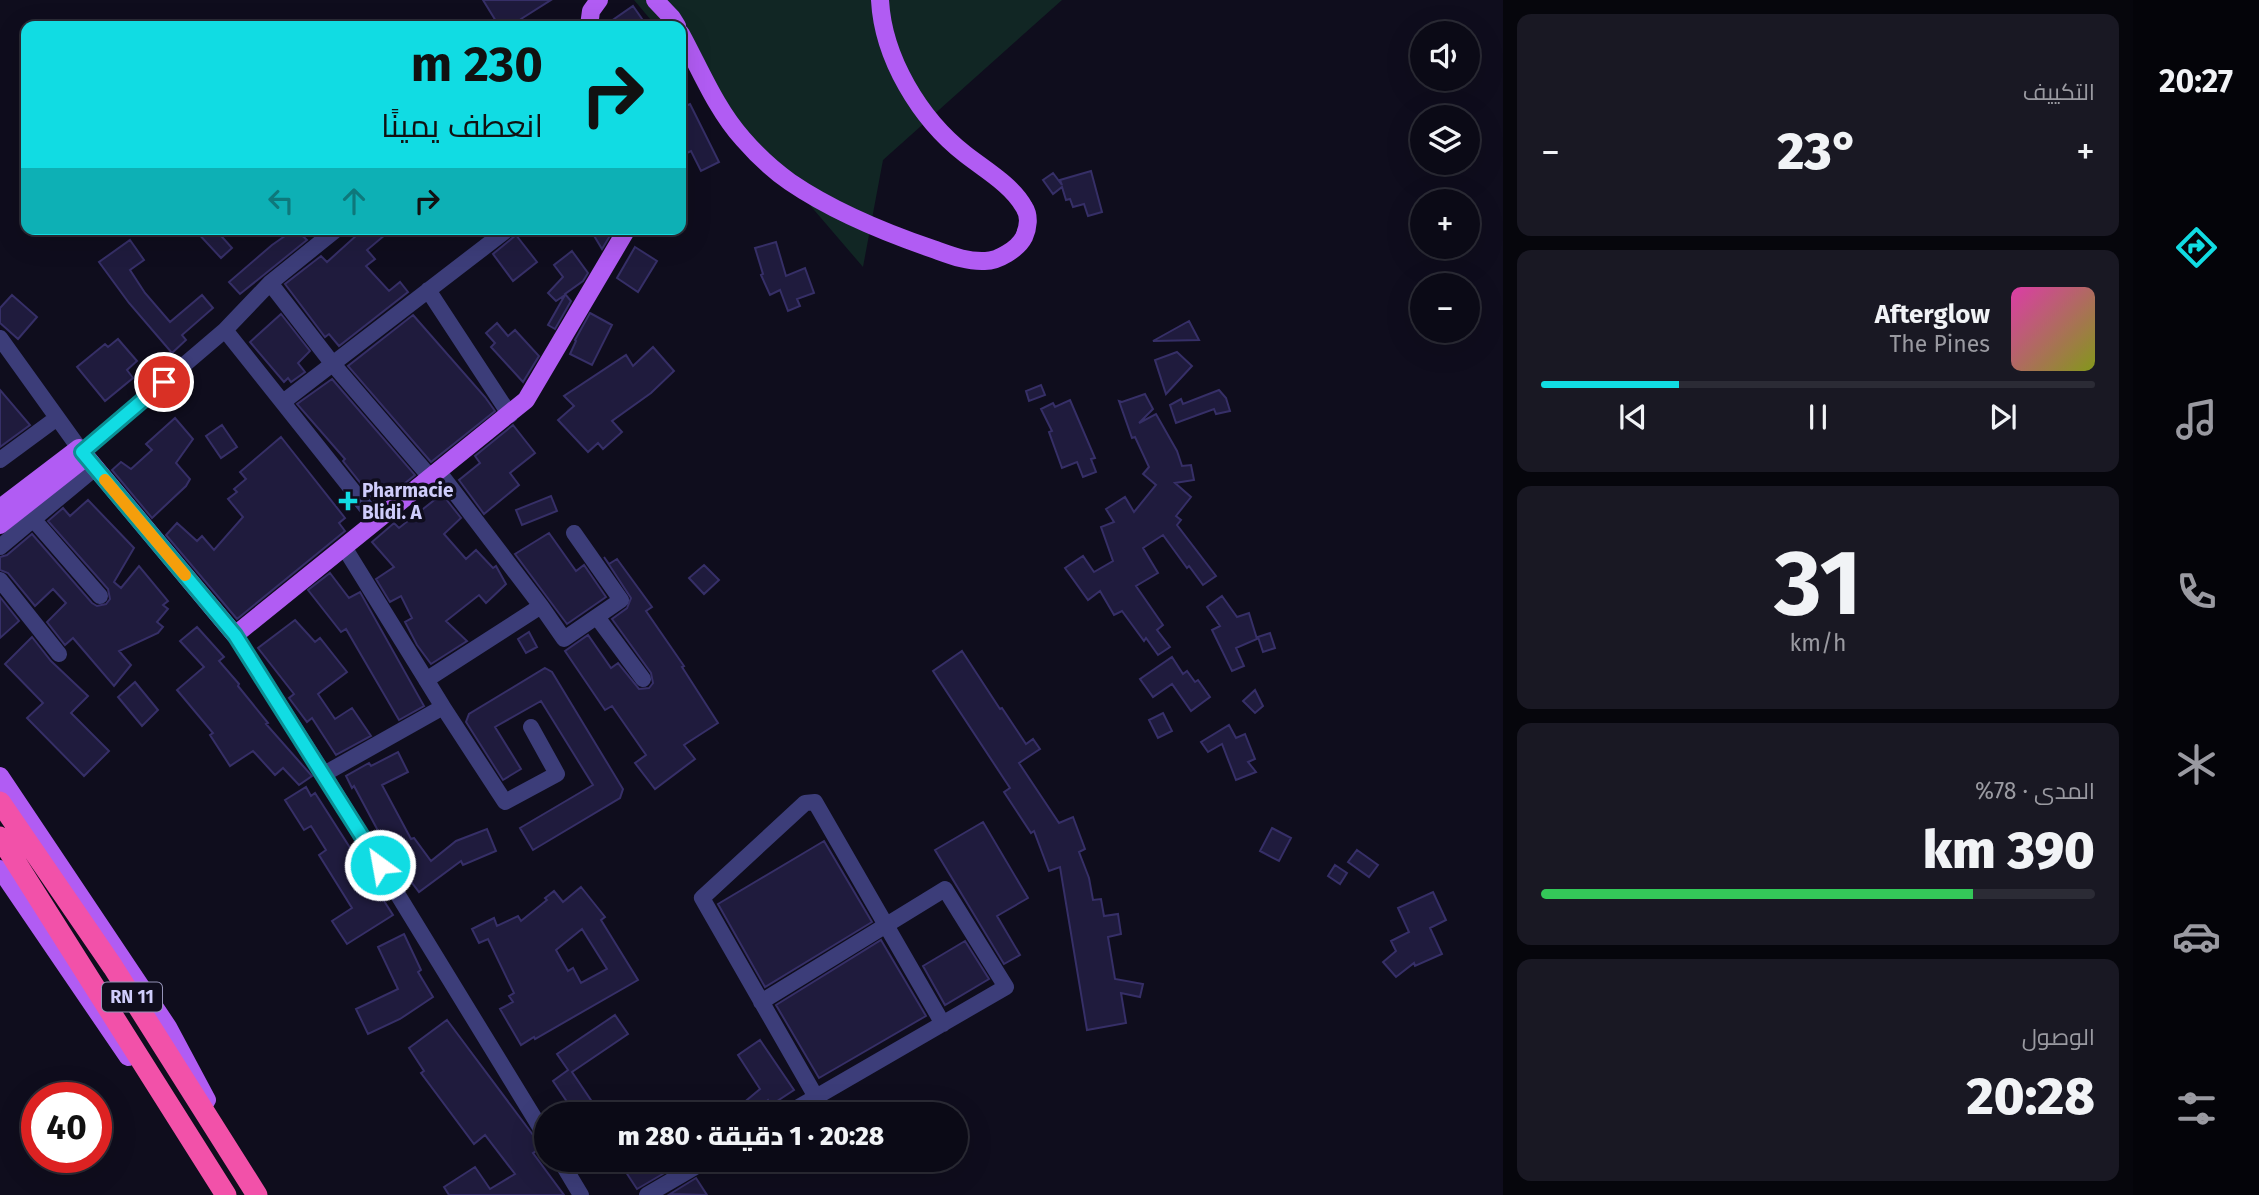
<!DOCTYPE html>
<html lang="ar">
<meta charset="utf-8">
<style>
:root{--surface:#0b0a16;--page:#191823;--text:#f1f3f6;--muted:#9a9aa1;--line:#2b2b35;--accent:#11dce3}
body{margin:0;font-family:"Fira Sans",Cairo,sans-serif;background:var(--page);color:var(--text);direction:rtl;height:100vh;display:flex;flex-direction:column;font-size:26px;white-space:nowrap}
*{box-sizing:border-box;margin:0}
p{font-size:23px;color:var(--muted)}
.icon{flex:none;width:38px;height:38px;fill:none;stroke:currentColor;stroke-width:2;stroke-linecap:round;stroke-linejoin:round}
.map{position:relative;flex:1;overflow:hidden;direction:ltr}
.side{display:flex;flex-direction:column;gap:14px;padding:14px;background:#06060c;width:630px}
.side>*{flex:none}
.guide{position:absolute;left:21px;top:21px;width:665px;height:214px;border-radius:14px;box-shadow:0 7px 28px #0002,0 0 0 2px var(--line);direction:rtl;background:#11dce3;color:#111;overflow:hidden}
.fabs{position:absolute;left:1410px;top:21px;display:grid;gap:14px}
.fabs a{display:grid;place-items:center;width:70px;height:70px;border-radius:50%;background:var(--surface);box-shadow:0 7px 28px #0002,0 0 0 2px var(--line);font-size:35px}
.speed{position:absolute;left:21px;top:1082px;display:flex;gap:14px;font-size:35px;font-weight:700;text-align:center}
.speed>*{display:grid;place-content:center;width:91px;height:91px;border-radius:50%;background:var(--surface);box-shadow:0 7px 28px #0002,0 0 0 2px var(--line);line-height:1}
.speed .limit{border:10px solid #d22;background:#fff;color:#111}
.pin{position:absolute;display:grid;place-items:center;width:60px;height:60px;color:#fff;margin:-30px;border:4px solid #fff;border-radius:50%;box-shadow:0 2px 7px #0007}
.me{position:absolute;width:77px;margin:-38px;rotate:328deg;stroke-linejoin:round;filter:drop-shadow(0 0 5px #0008)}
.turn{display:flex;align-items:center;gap:24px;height:147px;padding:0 28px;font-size:32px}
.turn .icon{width:91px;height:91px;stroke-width:2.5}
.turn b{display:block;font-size:49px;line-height:60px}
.lanes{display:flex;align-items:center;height:66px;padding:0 28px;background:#0003;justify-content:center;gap:35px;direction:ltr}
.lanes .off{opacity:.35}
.big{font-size:52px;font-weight:800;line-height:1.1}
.side .card{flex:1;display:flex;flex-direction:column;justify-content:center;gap:10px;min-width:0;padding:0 24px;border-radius:14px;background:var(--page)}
.side .dial{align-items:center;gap:0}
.dial b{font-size:91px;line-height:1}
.song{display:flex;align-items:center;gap:21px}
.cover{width:84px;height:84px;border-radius:10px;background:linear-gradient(135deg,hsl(320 70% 55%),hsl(70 70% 35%))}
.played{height:7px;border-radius:4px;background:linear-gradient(90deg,var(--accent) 25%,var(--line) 25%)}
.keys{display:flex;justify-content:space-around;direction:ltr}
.heat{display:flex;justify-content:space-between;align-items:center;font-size:38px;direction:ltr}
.charge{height:10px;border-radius:5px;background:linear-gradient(90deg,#34c759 78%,var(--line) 0)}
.trip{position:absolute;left:534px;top:1102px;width:434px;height:70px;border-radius:35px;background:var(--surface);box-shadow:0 7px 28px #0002,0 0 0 2px var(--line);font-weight:800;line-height:70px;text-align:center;direction:rtl}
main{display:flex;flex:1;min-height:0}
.tab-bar{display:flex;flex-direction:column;width:126px;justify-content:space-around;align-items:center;background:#040409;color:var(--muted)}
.tab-bar .icon{width:49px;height:49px}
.tab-bar .selected{color:var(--accent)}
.tab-bar b{font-size:32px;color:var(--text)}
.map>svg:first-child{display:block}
</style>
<main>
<nav class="tab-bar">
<b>20:27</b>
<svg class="icon selected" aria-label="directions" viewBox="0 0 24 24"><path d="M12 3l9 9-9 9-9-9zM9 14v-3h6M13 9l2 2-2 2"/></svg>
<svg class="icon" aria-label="music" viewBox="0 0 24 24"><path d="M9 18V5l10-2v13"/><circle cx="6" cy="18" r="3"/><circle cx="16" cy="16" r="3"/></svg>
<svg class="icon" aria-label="phone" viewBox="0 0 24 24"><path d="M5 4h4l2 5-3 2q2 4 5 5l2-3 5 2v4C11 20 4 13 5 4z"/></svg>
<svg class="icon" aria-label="climate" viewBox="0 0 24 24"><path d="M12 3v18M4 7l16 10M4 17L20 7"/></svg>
<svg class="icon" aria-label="car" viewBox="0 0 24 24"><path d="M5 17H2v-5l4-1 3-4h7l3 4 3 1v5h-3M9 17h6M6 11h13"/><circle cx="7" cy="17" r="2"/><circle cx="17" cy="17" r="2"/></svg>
<svg class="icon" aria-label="filters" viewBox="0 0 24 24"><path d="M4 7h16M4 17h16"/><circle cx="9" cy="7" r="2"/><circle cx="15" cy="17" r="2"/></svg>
</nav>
<section class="side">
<div class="card"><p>التكييف</p>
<div class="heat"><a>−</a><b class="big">23°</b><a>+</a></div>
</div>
<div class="card">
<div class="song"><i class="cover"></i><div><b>Afterglow</b><p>The Pines</p></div></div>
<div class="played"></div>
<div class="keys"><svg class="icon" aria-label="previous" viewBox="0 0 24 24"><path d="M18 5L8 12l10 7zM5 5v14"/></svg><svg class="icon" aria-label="pause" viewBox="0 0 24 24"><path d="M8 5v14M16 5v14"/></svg><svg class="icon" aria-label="next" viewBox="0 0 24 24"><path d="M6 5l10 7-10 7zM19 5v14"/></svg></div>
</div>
<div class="card dial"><b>31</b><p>km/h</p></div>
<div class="card"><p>المدى · 78%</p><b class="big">390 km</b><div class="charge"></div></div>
<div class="card"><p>الوصول</p><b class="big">20:28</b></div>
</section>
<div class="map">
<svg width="1503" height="1195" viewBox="0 0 1503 1195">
<rect width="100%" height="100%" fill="#0f0d1d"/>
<!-- green -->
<path fill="#112624" d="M634,0H1062L883,160L863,267L681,55V26H656Z"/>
<!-- building -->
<path fill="#1f1b3d" stroke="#362f67" stroke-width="2" fill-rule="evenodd" d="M483,0H551L521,19L526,26H499Z
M633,6L647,26H604Z
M690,104L719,162L701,171L691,151L685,154L681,147V108Z
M1091,171L1102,212L1088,216L1084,204L1073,207L1070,199L1066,200L1062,187L1053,194L1043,180L1053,173L1062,185L1060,180Z
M194,229H215L232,248L221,258Z
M295,229L307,240L240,294L229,282L272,245Z
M352,229H392L367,250L375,259L366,266L389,291L400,282L408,292L339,346L329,334L325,337L285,284L321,256L327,262L357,235Z
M590,229H614L602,249Z
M516,235L537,262L513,281L493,254Z
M130,240L144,260L130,270L145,293L170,322L202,295L213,308L182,335L186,340L172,353L129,303L99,262Z
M776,242L786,276L805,268L814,293L797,299L800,306L788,311L780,290L770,295L761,275L763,274L755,248Z
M635,247L657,261L638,292L617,278Z
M572,251L588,273L583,281L565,294L571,301L555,329L548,325L565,295L556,301L548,293L563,277L554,265Z
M12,295L37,317L18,339L0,323V308Z
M590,313L612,325L592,365L570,354L576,341L575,340Z
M281,314L310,351L298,363L305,372L291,382L288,378L284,382L250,342Z
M413,315L485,397L495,411L431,462L348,366Z
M1189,321L1199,340L1153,341Z
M497,323L508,336L515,330L539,356L523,382L491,347L495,343L486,333Z
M118,339L137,361L127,370L133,378L105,401L77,367L105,344L108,347Z
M653,347L674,371L651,393L612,421L622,432L603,449L598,443L588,452L558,420L574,406L564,396L626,355L633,366Z
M1177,352L1192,366L1166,394L1155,360Z
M332,379L415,475L378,505L343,461L345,459L297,404Z
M1041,385L1045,395L1029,401L1026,391Z
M0,390L30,425L0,447Z
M1219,390L1226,398L1230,411L1216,414L1214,409L1176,423L1170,405L1181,399L1183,404Z
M1145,394L1153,409L1139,423L1156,414L1177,451L1182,466L1191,465L1194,480L1175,483L1191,497L1176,516L1181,520L1177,525L1216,576L1203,585L1189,566L1187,568L1163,535L1143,548L1158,573L1136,586L1163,625L1157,630L1170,647L1158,655L1146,638L1144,641L1122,611L1114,615L1100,591L1088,600L1065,568L1083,556L1094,572L1113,561L1101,527L1114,522L1106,509L1125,497L1134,512L1156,485L1143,474L1149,467L1135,437L1132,438L1119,401L1122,402Z
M1070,400L1095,458L1091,459L1096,472L1083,477L1077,462L1062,468L1049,432L1052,431L1041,409L1053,403L1055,407Z
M175,418L193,439L176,463L190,479L186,486L152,518L112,470L121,462L131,469L152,450L146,444Z
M222,425L237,447L221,458L206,436Z
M513,425L535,453L510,473L519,485L484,514L459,480L480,463L475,456Z
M281,437L345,518L339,523L345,531L237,619L166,535L177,523L197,541L202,536L214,550L243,517L228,499L237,492L234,489L246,479L240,472Z
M442,494L461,518L444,534L466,559L476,550L493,568L496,566L506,584L486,603L479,595L446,621L467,641L431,664L417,645L405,622L412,618L401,596L390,602L376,579L394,567L372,542L394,523L399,528Z
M551,496L557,511L522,525L516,510Z
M88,500L134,548L114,582L121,588L139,566L168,601L163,605L168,609L157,622L163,627L158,633L119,651L131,665L114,686L73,638L65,645L47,622L66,603L53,589L35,606L8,573L0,570V557L7,555L32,534L92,603L97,606L106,604L110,599L108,589L48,521L63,508L70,516Z
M549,533L576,571L584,565L606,597L567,624L515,554Z
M604,557L609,564L617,559L652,607L646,611L684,666L682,667L718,723L684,745L695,759L655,789L635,763L646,755L612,706L605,710L565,651L588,635L611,668L618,663L639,689L649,688L653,683L651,673L612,619L627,608L631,598Z
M704,565L719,580L704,594L689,578Z
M330,573L349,598L360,592L424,706L399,720L346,629L341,632L308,590Z
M1222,596L1237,617L1249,613L1257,639L1236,648L1244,666L1232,671L1212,630L1220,626L1207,607Z
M0,597L19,621L0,638Z
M295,620L315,642L320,638L347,672L318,694L335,719L352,708L371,736L336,755L312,718L307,722L289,698L294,694L258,648Z
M197,627L224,657L219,661L239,684L238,686L268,723L266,724L312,776L299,785L283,768L275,775L253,751L230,766L210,735L213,733L177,690L204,667L180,641Z
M529,632L537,647L526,653L518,639Z
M1270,633L1275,648L1263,652L1258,637Z
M32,637L51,661L88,696L71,713L109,751L84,776L27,718L43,703L5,664Z
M962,651L1000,709L1002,708L1026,744L1033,739L1040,749L1019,763L1059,823L1073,817L1085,849L1079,852L1089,878L1093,900L1101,899L1104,916L1118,914L1121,934L1108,937L1115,979L1143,984L1140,997L1121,993L1126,1023L1087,1030L1060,867L1049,871L1034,831L1031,833L1004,792L1010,788L933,671Z
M1172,657L1183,674L1187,671L1195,682L1198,680L1210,697L1191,711L1172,684L1153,697L1140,679Z
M545,668L552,672L623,789L620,798L533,850L520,828L593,785L541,701L495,727L521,769L503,780L466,722L469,714Z
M135,682L158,710L142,726L118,697Z
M1255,690L1263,706L1255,713L1243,701Z
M1163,713L1172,731L1158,738L1149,720Z
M1229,725L1236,738L1245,734L1255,759L1248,762L1256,772L1236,780L1222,744L1208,752L1201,742Z
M398,752L408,772L382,785L411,839L414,838L431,861L456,841L487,829L496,851L463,865L461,861L419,892L391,855L354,786L352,788L346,776L369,763L371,766Z
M306,787L311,796L315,793L393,915L347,944L332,921L352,908L319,855L326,850L311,826L304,830L285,800Z
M983,822L1028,898L997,916L1020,955L1004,964L935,850Z
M1272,828L1291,838L1279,861L1260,851Z
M824,841L872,922L765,987L718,904Z
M1357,850L1378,865L1369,877L1348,862Z
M1335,865L1347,873L1340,884L1328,876Z
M581,887L605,917L601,920L638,980L535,1039L534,1037L521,1045L500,1009L513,1002L509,996L514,993L488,939L479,943L472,929L494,918L497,926L518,916L521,921L547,900L545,898L554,891L563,902ZM582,929L607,969L581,983L573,968L568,971L556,950Z
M1433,892L1446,920L1430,928L1442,954L1415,966L1414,963L1396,977L1383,962L1396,951L1391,941L1409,932L1398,908Z
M404,934L421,970L418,972L433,997L400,1019L368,1034L356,1009L398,989L378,947Z
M881,940L926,1016L819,1078L776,1005Z
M965,941L989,979L945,1005L923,966Z
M615,1015L628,1034L572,1072L601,1115H576L553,1081L568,1070L557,1054Z
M447,1020L542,1147L533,1153L564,1195H449L444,1187L475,1167L490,1189L515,1174L485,1135L474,1144L421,1073L424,1071L409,1048Z
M760,1040L794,1090L771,1105L768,1100L750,1115H729L760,1089L738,1055Z
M618,1160H684L685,1161L637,1189Z
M696,1178L707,1195L670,1194Z"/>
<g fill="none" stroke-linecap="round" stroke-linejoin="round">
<!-- minor -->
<path stroke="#3c3d79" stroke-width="16" d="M270,283L332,363L431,478
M428,290L510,415
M225,330L377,521
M0,338L79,448
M283,402L508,229
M82,452L225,330L270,283L337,229
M0,460L57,418
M33,519L100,596
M0,547L95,468
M344,547L443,707L505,802L557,774L531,727
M0,580L59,654
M541,606L564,639L621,600L574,533
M597,617L643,679
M235,635L324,774L546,1137
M426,680L541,606L439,472
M324,774L443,707
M761,1002L945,889L1006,987L785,1115
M816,1097L702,898L805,803L815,802L943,1024
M560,1160L581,1195
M647,1195L707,1160"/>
<!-- major -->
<path stroke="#b15cf3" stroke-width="18" d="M655,0L672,18L677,26
M589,26L591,11L599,0
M681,34C700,69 716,109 743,139C756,154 773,170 790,182C834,212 883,232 933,249C950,255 967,262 985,261C998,261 1018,249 1024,237C1028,228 1030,216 1024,207C1012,185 984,169 965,154C920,119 883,58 880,0
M0,508L79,448L235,635L526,400L627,229
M0,525L85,458
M0,776L168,1027L207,1100
M0,869L128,1057"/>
<!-- highway -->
<path stroke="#f251a9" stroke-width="21" d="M0,802L113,967L257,1195
M0,837L226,1195"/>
</g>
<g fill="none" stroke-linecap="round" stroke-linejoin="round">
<!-- route casing -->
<g stroke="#0b8f94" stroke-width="18">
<path id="route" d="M164,382L82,452L235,635L380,865"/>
</g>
<!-- route -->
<use href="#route" stroke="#11dce3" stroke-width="12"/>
<!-- slow -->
<path stroke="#f59e0b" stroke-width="12" d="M105,480L185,575"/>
</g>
<!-- markers -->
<path fill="#11dce3" stroke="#0f0d1d" stroke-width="2.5" d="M344.5 490.5h7v7h7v7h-7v7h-7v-7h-7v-7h7z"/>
<g text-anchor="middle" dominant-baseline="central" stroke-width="7" stroke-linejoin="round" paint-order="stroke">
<!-- shield labels -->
<rect fill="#0f0d1d" stroke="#9593b8" stroke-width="2" x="102" y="982.5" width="60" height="29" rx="5"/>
<g font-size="18" font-weight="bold" fill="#cfcdfb">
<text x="132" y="997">RN 11</text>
</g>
<!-- poi labels -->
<g font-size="19" font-weight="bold" fill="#cfcdfb" stroke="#0f0d1d" text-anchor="start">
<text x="362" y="490">Pharmacie<tspan x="362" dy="22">Blidi. A</tspan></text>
</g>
</g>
</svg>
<div class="fabs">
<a><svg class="icon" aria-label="sound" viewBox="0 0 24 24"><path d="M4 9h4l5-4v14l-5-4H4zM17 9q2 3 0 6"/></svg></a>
<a><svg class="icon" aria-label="layers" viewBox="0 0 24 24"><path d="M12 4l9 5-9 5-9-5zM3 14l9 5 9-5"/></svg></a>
<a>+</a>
<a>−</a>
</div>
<div class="speed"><div class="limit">40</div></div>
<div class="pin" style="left:164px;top:382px;background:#d93025"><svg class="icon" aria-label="arrive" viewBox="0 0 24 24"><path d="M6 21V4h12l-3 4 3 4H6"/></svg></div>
<svg class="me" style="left:380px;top:865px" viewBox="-20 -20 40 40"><circle r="17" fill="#11dce3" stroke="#fff" stroke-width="3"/><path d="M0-11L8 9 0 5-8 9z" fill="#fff"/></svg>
<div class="trip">20:28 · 1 دقيقة · 280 m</div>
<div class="guide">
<div class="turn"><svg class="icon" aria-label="right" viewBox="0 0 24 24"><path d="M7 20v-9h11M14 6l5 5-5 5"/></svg><div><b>230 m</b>انعطف يمينًا</div></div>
<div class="lanes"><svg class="icon off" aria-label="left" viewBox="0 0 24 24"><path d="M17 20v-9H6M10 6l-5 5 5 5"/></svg><svg class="icon off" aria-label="ahead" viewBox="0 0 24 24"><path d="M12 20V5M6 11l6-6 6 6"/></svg><svg class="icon" aria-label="right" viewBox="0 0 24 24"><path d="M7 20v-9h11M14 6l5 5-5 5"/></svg></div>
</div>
</div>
</main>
